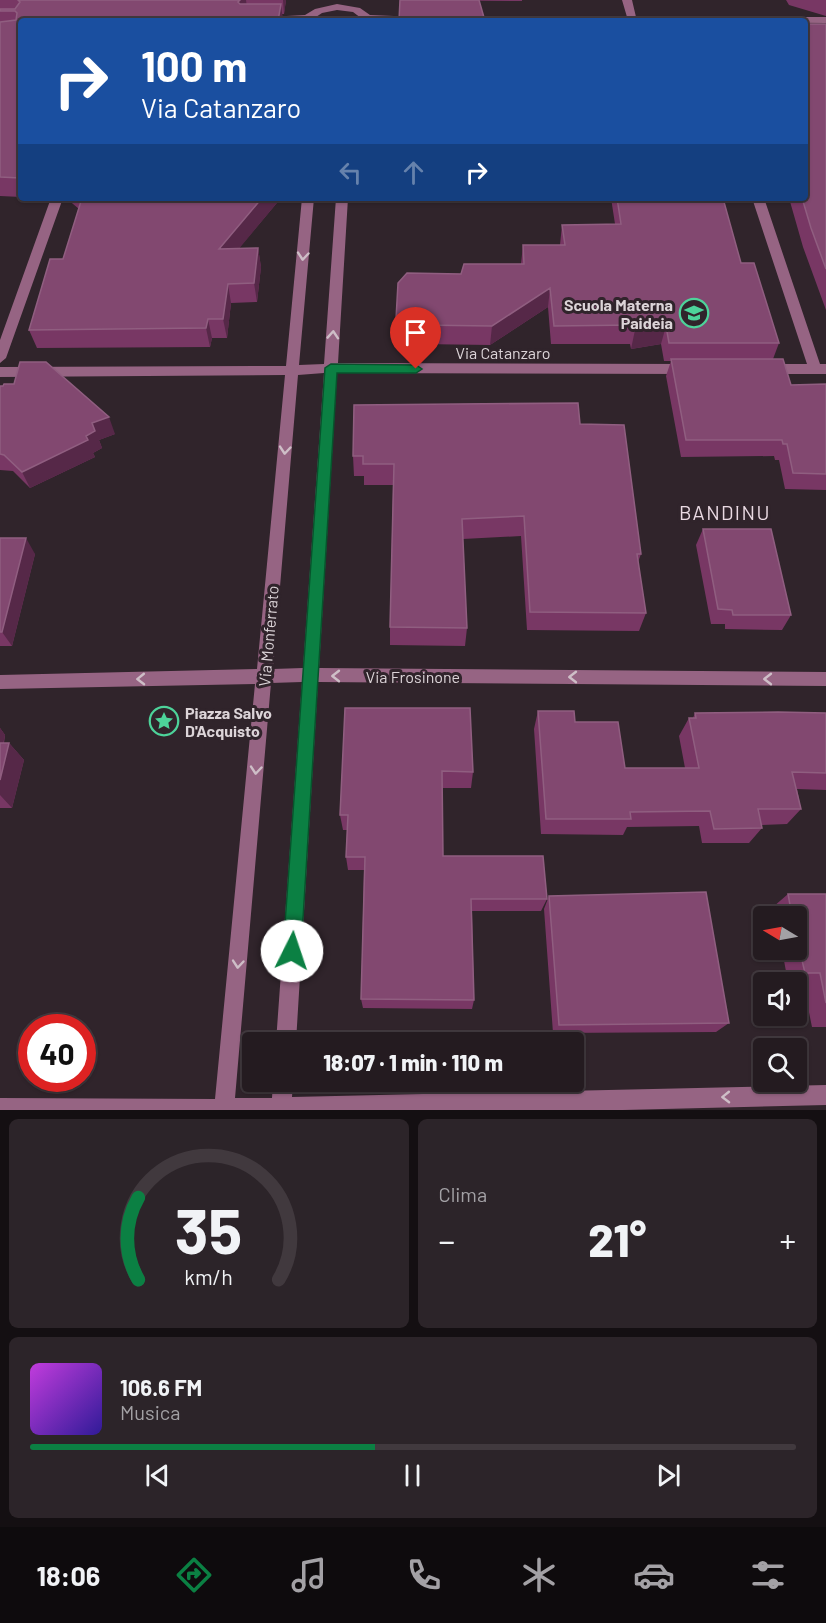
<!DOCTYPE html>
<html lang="it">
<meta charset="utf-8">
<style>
:root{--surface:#241b20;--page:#2c2429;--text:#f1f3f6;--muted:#a3a1a5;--line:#41393e;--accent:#0b8043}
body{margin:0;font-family:Barlow,sans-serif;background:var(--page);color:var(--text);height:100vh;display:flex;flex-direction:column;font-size:22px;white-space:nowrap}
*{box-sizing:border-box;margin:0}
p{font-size:20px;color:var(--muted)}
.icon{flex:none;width:33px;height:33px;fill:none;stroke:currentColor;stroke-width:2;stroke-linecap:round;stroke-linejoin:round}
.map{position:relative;height:1110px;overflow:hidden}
.panel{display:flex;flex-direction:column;gap:9px;padding:9px;background:#140f12;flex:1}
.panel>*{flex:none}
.hud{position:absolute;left:18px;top:18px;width:790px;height:183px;border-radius:6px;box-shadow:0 2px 4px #0004,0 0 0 2px var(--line);background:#1a4fa0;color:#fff;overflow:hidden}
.needle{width:39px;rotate:280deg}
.buttons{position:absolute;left:753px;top:906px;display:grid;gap:12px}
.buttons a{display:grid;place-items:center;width:54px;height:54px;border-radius:6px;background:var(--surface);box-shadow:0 2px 4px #0004,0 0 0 2px var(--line);font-size:30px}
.speed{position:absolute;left:18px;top:1014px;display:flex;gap:12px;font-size:30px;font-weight:700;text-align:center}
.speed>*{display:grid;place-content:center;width:78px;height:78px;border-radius:50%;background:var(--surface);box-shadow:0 2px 4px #0004,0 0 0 2px var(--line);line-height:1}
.speed .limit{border:9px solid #d22;background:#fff;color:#111}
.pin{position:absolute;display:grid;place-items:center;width:51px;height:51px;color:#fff;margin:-62px -26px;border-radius:50% 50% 50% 0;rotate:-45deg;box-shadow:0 0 6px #0007}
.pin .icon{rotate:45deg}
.me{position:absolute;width:66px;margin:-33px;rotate:4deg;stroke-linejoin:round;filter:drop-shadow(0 0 4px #0008)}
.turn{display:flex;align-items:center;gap:21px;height:126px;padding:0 24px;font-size:27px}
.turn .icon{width:78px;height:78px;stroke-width:2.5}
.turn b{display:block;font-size:42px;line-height:51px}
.lanes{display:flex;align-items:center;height:57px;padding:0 24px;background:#0003;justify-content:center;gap:30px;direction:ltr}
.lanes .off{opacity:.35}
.big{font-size:45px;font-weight:800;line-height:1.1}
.panel .widget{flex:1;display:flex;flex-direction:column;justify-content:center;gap:9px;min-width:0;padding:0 21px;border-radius:9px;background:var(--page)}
.panel .dial{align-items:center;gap:0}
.dial svg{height:156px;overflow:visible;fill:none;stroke:var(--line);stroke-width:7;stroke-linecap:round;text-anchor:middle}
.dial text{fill:var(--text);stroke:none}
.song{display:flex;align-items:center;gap:18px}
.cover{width:72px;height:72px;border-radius:9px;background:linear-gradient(135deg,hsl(290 70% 55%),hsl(250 70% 35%))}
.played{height:6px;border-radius:3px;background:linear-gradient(90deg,var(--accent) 45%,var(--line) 45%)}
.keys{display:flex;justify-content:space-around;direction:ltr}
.heat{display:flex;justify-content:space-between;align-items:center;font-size:33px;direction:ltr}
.panel .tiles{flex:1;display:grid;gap:9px;grid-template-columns:1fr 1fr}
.widget:last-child{grid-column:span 2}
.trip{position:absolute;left:242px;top:1032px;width:342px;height:60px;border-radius:6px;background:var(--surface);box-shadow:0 2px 4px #0004,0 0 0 2px var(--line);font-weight:800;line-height:60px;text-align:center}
.tabs{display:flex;height:96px;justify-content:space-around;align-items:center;background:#0e0b0d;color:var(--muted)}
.tabs .icon{width:42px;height:42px}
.tabs .on{color:var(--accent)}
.tabs b{font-size:27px;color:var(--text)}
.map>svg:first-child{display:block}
</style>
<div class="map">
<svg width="826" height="1110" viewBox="0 0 826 1110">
<rect width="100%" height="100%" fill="#30242b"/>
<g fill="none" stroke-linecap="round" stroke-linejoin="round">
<!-- minor -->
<path fill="#966483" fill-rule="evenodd" d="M622,0H632L636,17H826V23L461,20L466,17H627Z
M337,4L360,8L370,15L418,17L423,20L365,21L353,12L337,10L322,13L310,21H243L248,18L305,15L315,9Z
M51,198H63L6,358L0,363V340Z
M302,198H314L299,365L324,364L336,198H348L338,363L688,364L695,369L688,374L337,373L319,668L826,672V686L318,682L296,1042H276L302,682L271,683L235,1098H272L273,1082H293L292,1097L826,1085V1105L623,1110H0V1098L215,1099L255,684L0,689V675L257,669L285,375L0,377V367L286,366ZM324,373L303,668L273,669L298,375Z
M752,198H764L820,364H826V374H766L759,369L766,364H807Z"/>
</g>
<!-- wall -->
<path fill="#783764" d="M0,0H286L284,14H282L283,21H21V197L0,196Z
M400,0H522V1Z
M786,0H826V16L789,5Z
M826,24V310L803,247L789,198H806Z
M66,198H281L239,248H258L261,267L257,302L231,303L227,338H212L210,347L37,348L29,330L63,259L79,209Z
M611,198H719L741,263L779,343L773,359L791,385L826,384V490L785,489L779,460H775L774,456L681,457L666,376L671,361H664L661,344L631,349L630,344H551L548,307L490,345L419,344V339L396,337V319L461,274L521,264L523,245H560L562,225L615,224Z
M0,386L115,434L99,440L102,448L93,453L95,457L30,488L13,471L0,470Z
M580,424L641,554L638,562L646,613L639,631L527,630L521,536L463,539L467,628L465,646L390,645V627L393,485H364V476H354L353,456Z
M703,529L791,615L782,630L725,629V624H711L696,545Z
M0,538L35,554L12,646H0Z
M345,708L473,772L471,788H442L443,856L547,899L541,911H472L474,1000L472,1009L363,1008L361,999L364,870H348L346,857L347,830H343L340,815Z
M538,711L575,722L625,768H685L679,736L689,718H693L695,713H826V790L797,789L801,809L787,824L761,825L762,828L749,843H702L699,826L627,827L623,835L541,834L534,729Z
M0,728L5,735L4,743H9L24,760L12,808H0Z
M788,894H826V1027H812L803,983L788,982L782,950H796V916H775L773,907Z
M549,896L729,1023L716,1032L553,1033L544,909Z"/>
<!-- shaded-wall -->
<path fill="#562848" d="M240,0H246L248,16L238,2Z
M283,0H286L284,14Z
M281,4L283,21H278Z
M262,198H281L223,268L219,249Z
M258,248L261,267L257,302L254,283Z
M228,284L231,303L227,338L223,319Z
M550,288L548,307L490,345L492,326Z
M208,319L212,338L210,347L206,328Z
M666,326L661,344L631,349L635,330Z
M109,417L115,434L99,440L102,448L93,453L95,457L30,488L22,472L86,436L92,423Z
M26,538L35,554L12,646L2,632Z
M0,728L5,735L0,758Z
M9,743L24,760L12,808L0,795V780Z"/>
<!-- building -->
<path fill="#824870" stroke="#905e80" stroke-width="1.5" d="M18,0H240L238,2L240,4H281L278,21H21V175L20,178L0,177V22L16,20L17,13L15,11H0V9H15L20,2Z
M400,0H479L485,21H399Z
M806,24H826V269L811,228L802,198H806Z
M82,198H262L219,249L258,248L254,283L228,284L223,319H208L206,328L29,330L50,259H63Z
M617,198H719L720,202H724L741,263H754L779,343H669L666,326L635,330L634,325L554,326L550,288L492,326L419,325L420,321L396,319L398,283L407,273L461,274L464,264H524L523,245H565L562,225L621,224Z
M671,359H783L791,385L826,384V474L793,473L787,444H783L782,440H686Z
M20,362H46L109,417L92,423L95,431L86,436L88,440L22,472L4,455L0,454V386H3L4,384H14Z
M578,403L580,424L624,425L641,554H637L646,613L530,612L524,516L462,519L467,628L390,627L394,464H363V456H353L354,405Z
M703,529H771L791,615H733L732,610L718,609Z
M0,538H26L2,632H0Z
M345,708H470L473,772L442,771L443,856H543L547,899H471L474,1000L361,999L365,857H346L348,815H340Z
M538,711H574L575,722H618L625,768H699L689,718H696L695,713L778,712L826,713V773L792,772L801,809H758L762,828L714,829L710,811L630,812L631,819H546Z
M0,743H9L0,780Z
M706,892L729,1023L559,1025L549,896Z
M788,894H826V1003L820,973H805L796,935V916H792Z"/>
<!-- one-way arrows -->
<defs><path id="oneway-chevron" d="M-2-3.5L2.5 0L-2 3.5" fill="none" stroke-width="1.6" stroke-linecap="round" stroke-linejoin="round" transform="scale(1.5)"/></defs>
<g stroke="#cebec7">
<use href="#oneway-chevron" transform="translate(303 256) rotate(95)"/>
<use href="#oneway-chevron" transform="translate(333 335) rotate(-86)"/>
<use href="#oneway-chevron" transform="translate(285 450) rotate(95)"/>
<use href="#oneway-chevron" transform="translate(336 676) rotate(-180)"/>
<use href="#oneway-chevron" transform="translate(573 677) rotate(-180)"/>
<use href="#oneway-chevron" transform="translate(141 679) rotate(179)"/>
<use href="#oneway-chevron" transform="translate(768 679) rotate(-180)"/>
<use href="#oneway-chevron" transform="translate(256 770) rotate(95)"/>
<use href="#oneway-chevron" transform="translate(238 964) rotate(95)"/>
<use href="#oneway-chevron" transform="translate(726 1097) rotate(179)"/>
</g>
<!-- route -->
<path fill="#0b8043" stroke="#07532c" stroke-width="1.5" d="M331,364L416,365L422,369L416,373H337L301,951L298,957L292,959L286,957L283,951L325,368Z"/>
<!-- icons -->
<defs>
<g id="school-ring" transform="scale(1.5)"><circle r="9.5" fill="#30242b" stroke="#4dd39a" stroke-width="1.5"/><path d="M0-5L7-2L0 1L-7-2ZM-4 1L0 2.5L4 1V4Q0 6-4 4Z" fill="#4dd39a"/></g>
<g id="sight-ring" transform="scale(1.5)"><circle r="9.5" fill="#30242b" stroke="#4dd39a" stroke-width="1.5"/><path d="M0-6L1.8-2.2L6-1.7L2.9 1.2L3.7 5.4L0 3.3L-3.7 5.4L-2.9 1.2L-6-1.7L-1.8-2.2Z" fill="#4dd39a"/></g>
</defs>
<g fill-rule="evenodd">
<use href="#school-ring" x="694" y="313"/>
<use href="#sight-ring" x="164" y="721"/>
</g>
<g text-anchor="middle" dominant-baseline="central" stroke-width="6" stroke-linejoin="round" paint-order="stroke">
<!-- poi labels -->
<g font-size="16" font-weight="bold" fill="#dcd4d8" stroke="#30242b" text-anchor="end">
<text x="673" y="304">Scuola Materna<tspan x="673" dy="18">Paideia</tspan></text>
<text x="185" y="712" text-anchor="start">Piazza Salvo<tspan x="185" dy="18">D'Acquisto</tspan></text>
</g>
<!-- street labels -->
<g font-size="16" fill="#dcd4d8" stroke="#30242b">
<text x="503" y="352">Via Catanzaro</text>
<text transform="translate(268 636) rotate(-85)">Via Monferrato</text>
<text x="413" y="676">Via Frosinone</text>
</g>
<!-- quarter labels -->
<g font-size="20" letter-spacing="1.5" fill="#eadae3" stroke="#30242b">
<text x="725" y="512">BANDINU</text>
</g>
</g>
</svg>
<div class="buttons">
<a><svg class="needle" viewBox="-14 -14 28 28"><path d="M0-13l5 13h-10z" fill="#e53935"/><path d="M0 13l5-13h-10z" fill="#a3a1a5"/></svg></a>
<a><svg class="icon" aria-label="sound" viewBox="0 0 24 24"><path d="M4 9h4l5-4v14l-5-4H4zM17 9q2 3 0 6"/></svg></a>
<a><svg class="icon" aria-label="search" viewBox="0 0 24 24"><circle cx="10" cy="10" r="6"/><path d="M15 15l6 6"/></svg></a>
</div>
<div class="speed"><div class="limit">40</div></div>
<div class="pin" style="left:416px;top:369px;background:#d93025"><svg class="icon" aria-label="arrive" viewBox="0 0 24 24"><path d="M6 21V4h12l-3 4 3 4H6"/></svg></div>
<svg class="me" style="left:292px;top:951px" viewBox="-20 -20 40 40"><circle r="19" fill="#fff"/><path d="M0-13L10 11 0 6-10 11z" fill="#0b8043"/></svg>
<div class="trip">18:07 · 1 min · 110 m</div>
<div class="hud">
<div class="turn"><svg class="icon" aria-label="right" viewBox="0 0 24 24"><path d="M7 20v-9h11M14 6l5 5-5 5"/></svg><div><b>100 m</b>Via Catanzaro</div></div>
<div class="lanes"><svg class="icon off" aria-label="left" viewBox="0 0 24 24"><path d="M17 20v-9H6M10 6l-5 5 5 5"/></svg><svg class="icon off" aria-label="ahead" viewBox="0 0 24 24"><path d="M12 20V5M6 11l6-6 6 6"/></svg><svg class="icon" aria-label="right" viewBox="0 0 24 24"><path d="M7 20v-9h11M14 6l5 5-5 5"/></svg></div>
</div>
</div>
<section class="panel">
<div class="tiles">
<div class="widget dial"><svg viewBox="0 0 100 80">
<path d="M14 69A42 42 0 1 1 86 69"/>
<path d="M14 69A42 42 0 0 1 14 27" stroke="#0b8043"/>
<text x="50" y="56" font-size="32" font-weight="700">35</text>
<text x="50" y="72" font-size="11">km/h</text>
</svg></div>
<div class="widget"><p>Clima</p>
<div class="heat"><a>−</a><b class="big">21°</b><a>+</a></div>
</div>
<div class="widget">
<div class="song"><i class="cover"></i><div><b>106.6 FM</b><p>Musica</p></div></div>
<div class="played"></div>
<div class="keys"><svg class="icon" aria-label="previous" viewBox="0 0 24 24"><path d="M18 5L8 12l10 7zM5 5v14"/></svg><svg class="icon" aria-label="pause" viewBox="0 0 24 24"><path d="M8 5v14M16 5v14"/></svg><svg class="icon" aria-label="next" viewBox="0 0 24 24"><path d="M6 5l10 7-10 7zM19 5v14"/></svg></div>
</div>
</div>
</section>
<nav class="tabs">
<b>18:06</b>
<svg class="icon on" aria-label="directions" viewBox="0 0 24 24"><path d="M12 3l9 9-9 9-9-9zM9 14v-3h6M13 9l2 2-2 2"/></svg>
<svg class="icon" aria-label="music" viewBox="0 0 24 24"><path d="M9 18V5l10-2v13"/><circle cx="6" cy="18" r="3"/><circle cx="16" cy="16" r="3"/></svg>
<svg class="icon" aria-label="phone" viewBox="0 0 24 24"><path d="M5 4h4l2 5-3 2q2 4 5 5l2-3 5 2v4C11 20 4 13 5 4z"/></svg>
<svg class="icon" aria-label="climate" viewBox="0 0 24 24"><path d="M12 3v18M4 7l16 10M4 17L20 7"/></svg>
<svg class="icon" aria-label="car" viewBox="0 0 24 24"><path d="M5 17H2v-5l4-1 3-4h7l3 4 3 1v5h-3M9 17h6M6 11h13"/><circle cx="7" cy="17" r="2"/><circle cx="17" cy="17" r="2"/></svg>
<svg class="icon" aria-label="filters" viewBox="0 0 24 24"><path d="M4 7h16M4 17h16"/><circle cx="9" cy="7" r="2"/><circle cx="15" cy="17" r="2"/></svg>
</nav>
